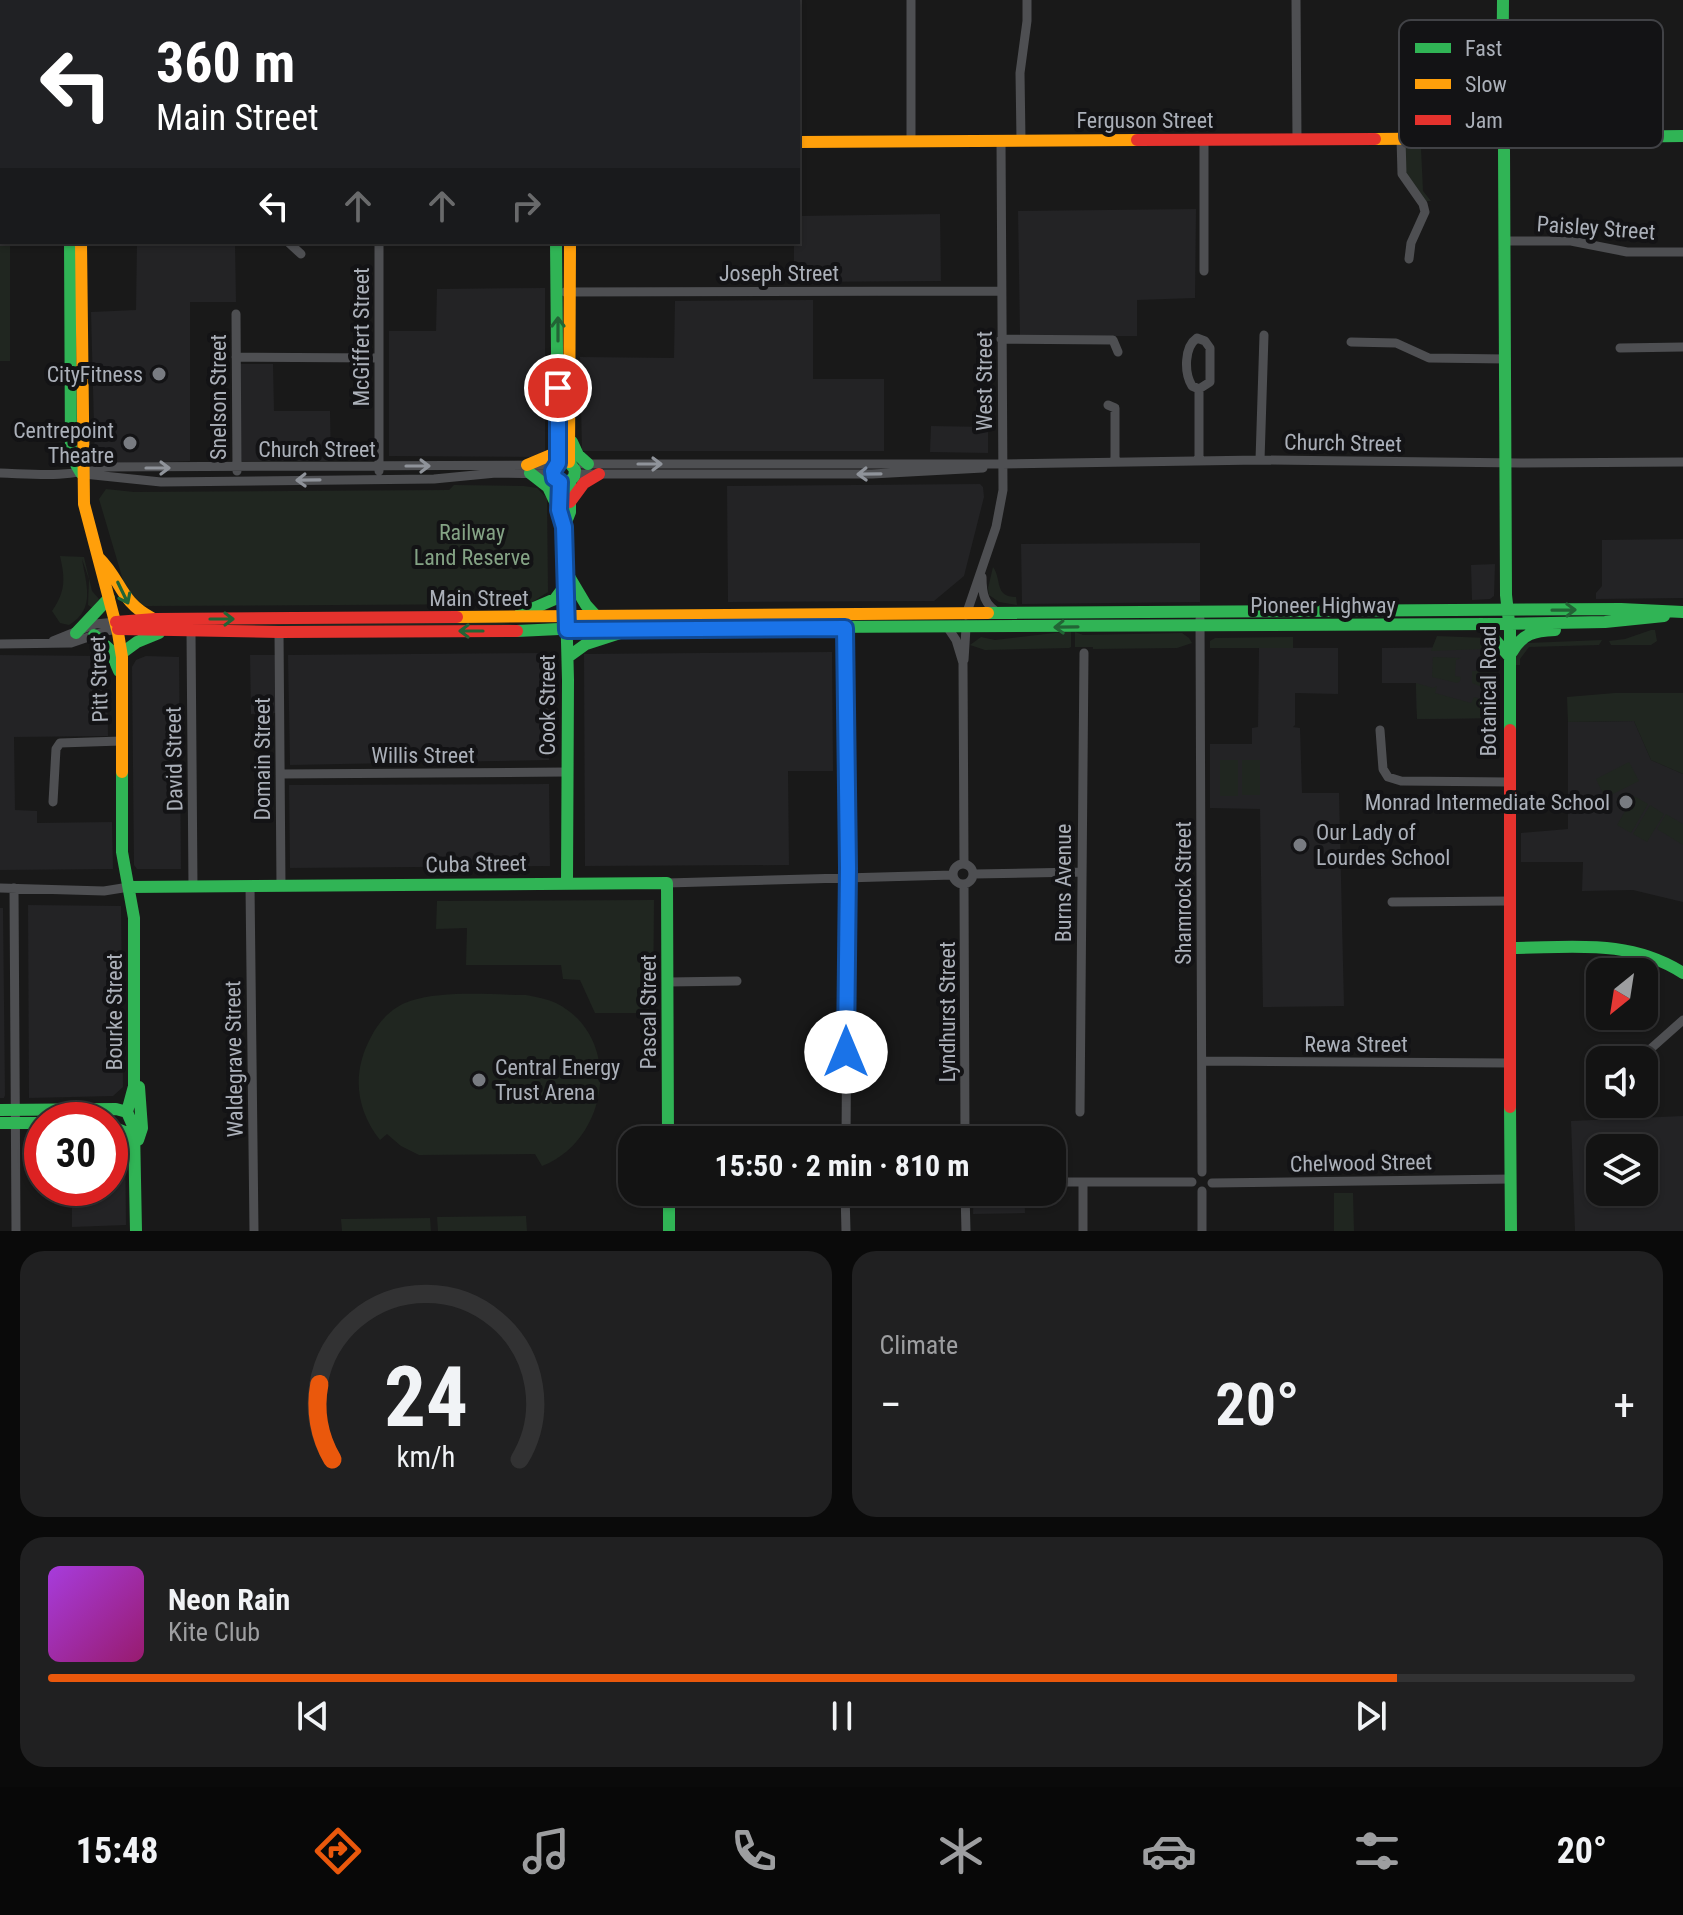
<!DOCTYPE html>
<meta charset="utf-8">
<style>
:root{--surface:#131313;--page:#202021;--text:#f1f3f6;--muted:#9d9ea0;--line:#323233;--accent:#ea580c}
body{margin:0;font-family:"Roboto Condensed",sans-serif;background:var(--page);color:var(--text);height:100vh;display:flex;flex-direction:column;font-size:30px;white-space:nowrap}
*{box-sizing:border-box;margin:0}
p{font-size:26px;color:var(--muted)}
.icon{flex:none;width:44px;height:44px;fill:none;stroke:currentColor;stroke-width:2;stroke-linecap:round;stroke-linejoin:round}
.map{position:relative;height:1231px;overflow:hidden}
.details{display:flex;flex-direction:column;gap:20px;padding:20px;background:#0a0a0a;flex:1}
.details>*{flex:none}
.hud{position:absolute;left:0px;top:0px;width:800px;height:244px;box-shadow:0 2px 6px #0004,0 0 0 2px var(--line);background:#202124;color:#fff;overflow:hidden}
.needle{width:52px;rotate:210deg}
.controls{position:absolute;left:1586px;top:958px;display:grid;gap:16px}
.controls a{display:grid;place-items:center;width:72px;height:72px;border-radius:16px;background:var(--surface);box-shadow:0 2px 6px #0004,0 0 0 2px var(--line);font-size:40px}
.speed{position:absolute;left:24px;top:1102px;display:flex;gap:16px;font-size:40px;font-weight:700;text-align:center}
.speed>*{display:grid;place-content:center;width:104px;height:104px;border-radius:50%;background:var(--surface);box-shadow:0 2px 6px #0004,0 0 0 2px var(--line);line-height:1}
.speed .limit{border:12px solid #d22;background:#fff;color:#111}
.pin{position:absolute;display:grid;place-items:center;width:68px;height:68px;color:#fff;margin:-34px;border:4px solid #fff;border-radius:50%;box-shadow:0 2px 8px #0007}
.me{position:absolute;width:88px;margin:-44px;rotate:0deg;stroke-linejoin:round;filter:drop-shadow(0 0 6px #0008)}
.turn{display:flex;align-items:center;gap:28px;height:168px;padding:0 24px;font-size:36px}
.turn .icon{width:104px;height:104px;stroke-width:2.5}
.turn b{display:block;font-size:56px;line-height:68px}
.lanes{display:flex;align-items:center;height:76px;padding:0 24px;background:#0003;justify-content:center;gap:40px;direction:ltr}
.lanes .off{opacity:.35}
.big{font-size:60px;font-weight:700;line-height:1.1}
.details .tile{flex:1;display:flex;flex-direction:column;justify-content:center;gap:12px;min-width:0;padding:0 28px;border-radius:24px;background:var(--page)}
.details .dial{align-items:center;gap:0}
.dial svg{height:208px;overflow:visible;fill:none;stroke:var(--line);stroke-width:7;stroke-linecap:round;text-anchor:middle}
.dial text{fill:var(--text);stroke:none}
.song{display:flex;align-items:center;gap:24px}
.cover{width:96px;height:96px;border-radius:12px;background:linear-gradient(135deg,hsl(280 70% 55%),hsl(320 70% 35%))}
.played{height:8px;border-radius:4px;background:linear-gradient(90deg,var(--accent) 85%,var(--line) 85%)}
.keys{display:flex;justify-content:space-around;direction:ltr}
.heat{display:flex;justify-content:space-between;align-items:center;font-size:44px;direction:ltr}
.details .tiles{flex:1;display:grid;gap:20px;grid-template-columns:1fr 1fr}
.tile:last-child{grid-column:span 2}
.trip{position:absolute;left:618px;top:1126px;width:448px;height:80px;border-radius:24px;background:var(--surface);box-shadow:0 2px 6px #0004,0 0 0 2px var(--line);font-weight:700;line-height:80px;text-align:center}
.tab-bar{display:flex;height:128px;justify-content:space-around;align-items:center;background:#080808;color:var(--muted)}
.tab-bar .icon{width:56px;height:56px}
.tab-bar .current{color:var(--accent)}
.tab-bar b{font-size:36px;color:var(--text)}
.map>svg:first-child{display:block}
</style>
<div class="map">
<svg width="1683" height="1231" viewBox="0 0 1683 1231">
<rect width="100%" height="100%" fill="#191919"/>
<!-- built -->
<path fill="#232325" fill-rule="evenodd" d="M1196,209L1195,298L1137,300V336H1020L1018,211Z
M940,214L941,281L794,282V242H798V216Z
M137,242H235L236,302H190V461L95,464L91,312L136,310Z
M545,288V457L389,456V331H436L437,289Z
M813,300V379H884V451H582L580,357L674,358L675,301Z
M240,364H273L274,411H330L331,461H240Z
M931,426L988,427V453L930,452Z
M980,484L983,487L984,497L964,576L934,601L728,602L727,486Z
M1683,539V598L1596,599V593L1602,586V540Z
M1200,543V602L1022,604L1021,544Z
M1495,564L1494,596L1490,599L1472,600L1471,565Z
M1484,647L1489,648L1495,662L1496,718L1417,719L1416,683H1382V648Z
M1259,648H1338V694L1295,693V725L1293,727L1300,728L1302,793H1339L1344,1006L1263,1007L1260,809L1210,808V744H1252V728L1258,727Z
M832,652L833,771H788L789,865L585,866L584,654Z
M548,653L549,760L290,765L288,655Z
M0,655L100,656L107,669L108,736L14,737L15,810L37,811V823L112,822L113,869L0,870Z
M250,655H275L276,713L251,714Z
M146,656L179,657L181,869H137L134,865L132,667L136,660Z
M1634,721L1651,760L1683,774V902L1633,890L1582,891L1583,862H1521V833L1568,829V722Z
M549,784L550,866L290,868L289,785Z
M28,905L121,906L123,1087L113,1096L29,1098Z
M0,908H3L5,1095L4,1098H0Z
M1683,1116V1231H1575L1571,1121ZM1600,1148H1644V1192H1600Z
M110,1130L125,1137L126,1225L72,1227V1188H110Z
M974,1192H1024L1025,1213L973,1214Z"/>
<!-- green -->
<path fill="#202620" d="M1405,148H1421L1423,191L1431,201H1424L1406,176Z
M0,236L2,242H10V361H0Z
M454,485L524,486L537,488L547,498L548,592L529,604L144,606L128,597L99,499L106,489L134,492L449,490Z
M60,556L84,557L92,591L99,599L93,608L88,605L89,579L82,559C86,584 96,609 69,625L60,623L52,611C66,591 65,578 60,556Z
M993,567C1002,579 994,597 1016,597L1017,605L999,602L989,595L988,588Z
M496,622L523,626L199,627L178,624Z
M1651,630H1655L1657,641L1651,645H1611L1609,641L1625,639Z
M1063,632H1071V647L1069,648L985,650L970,645L981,637L995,640Z
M1075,632L1083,635L1182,633L1189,638L1192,643L1177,648L1093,649V647H1075Z
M1437,636L1487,638L1496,659L1497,693L1472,683V671L1492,670L1489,653L1482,649L1431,651Z
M1293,637V648H1210V641L1215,638Z
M1602,640L1599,645L1529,647L1520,659V665H1515L1517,648L1523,641L1527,643Z
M1433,657L1461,658L1456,660L1455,676L1461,677L1460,681L1457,683L1432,677Z
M1416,683L1433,688L1437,686L1435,693L1471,703L1474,697L1497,704V718L1417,719Z
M1615,693H1683V774L1651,760L1634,721L1568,722L1567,697Z
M1220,760H1238V796H1220Z
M1242,760H1260V795H1242Z
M1629,762L1639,781L1605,798L1596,779Z
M1634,796L1648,804L1631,833L1617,825Z
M1650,805L1664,814L1647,842L1633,834Z
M1666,814L1683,824V845L1657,829Z
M654,900L653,1013H595L580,980L563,979L561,965H466L467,928L436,929L437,901Z
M526,995C536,997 547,999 556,1003C625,1038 608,1141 542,1166L535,1154L419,1155L401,1146L387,1134L380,1140C355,1108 352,1072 371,1037C379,1021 392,1007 410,1001C446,990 490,995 526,995Z
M1334,1193H1353L1354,1231H1334Z
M526,1216L527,1231H438L437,1217Z
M430,1218L431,1231H342L341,1219Z"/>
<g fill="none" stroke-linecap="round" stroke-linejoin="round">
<!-- street -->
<path stroke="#4e4f52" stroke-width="9" d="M115,0V2
M245,0V2
M412,0V2
M769,0V2
M911,0V142
M1296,0L1297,139
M649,2L652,0
M1401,138L1402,174L1423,204L1425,212L1411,243L1409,259
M1021,140L1020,73L1027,21V0
M1506,241H1571L1627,252H1683
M288,242L301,254
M379,242V471
M1204,271V139
M565,292L1001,291
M236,314L237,471
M1197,338L1205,341L1210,348V382L1199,389L1192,386C1184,373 1184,347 1197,338Z
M1001,339L1113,340L1118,352
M1351,342L1396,343L1429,358L1506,359
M1620,348L1683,347
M236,357L379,358
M1199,389V460
M1108,405L1115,408V461
M1260,460L1264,335
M583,464H1002L1260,460L1520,463L1683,462
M0,473C34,474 67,478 100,467L555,465
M84,474L161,482L434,479L496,473L553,474
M575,474H872L983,468
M982,577C982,594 984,605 1000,614
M966,615L996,527L1003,490L1001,140
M1200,619L1202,1172
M845,628L848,868L846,1140
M948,628L956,640L963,663L964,864
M191,631L193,887
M279,632L281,886
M53,641L95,624L116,622
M0,644L71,643L106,631L118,629
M964,660L966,628
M1380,730L1383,769L1388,777L1401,781L1509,782
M280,774L566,772
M53,802L56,749L60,743L121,741
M953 874a10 10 0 1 1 20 0a10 10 0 1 1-20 0Z
M974,874L1081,872
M667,883L953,875
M964,884L965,1140
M250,886L254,1231
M0,888L104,891L129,887
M14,888L16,1231
M1392,902L1509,901
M668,982L737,981
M1638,1060L1683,1020
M1202,1061L1510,1063
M1080,1112L1084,653
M1052,1182H1192
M1083,1182V1231
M1212,1183L1511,1179
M1202,1191V1231
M845,1192L846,1231
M965,1192L966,1231"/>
<!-- fast -->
<path stroke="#30b455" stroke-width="12" d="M553,0V2
M1502,125L1503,0
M1518,138L1683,136
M1504,150L1506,595L1510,631V730
M70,242L71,456L81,473
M556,242L558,463
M572,442L578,455L588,464
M530,473L548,487L556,504
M560,482L567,483L574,477L575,470L569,462L558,463L553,471L554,478L560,482L559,510L564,527L568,680L567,883
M564,527L570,512V481
M564,568L586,605L596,616
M988,613L1621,609L1683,612
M520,614L555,599L564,587
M1481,624L1509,656
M517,631L580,628L1496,624L1605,622L1664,616
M76,633L109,598
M94,635L110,650L119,671
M1512,652C1523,633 1534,631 1555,630
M122,653L137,642L159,633
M568,657L586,644L620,633
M122,772V852L134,918V1086L127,1112L134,1128L136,1231
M129,887L667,883L668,1140
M1510,948C1572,948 1628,938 1683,973
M1510,1107L1511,1231
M0,1110L116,1109L127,1112
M0,1123H42
M110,1126L125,1132L132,1149
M138,1140L142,1128L139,1087
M669,1192V1231"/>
<!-- slow -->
<path stroke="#ff9f0a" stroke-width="12" d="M570,0V2
M1375,139L1492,138
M798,142L1137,140
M0,146H2
M81,242L84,504L118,633L122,657V772
M569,462L570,242
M527,465L558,452
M98,557C122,580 119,601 152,618
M457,617L988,613"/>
<!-- jam -->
<path stroke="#e5322d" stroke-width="12" d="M1137,140L1375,139
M570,502L584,483L599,474
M116,622L155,619L457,617
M118,629L279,632L517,631
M1510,730V1107"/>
</g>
<!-- one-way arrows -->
<defs><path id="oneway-shaft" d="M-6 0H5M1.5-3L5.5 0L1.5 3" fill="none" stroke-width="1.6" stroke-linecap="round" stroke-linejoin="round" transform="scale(2)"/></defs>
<g stroke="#226435">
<use href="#oneway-shaft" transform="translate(558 329) rotate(-90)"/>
<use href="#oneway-shaft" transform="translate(123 593) rotate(64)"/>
<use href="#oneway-shaft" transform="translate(1564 610) rotate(-1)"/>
<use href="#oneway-shaft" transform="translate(222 619)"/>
<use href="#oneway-shaft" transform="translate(1066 627) rotate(179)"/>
<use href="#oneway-shaft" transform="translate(471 631) rotate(180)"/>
</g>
<g stroke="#8f939a">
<use href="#oneway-shaft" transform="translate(650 464)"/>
<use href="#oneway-shaft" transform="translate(418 466)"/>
<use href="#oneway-shaft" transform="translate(158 468)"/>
<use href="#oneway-shaft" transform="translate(869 474) rotate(179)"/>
<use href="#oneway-shaft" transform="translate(308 480) rotate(179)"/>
</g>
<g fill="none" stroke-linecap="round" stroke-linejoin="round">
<!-- route casing -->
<g stroke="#114b97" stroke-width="20">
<path id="route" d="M558,388V463L553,471L554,478L560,482L559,510L564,527L567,630L845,628L848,868L846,1052"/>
</g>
<!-- route -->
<use href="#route" stroke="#1a73e8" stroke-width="14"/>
</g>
<!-- markers -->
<g fill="#787b81" stroke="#131315" stroke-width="3">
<circle cx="159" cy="374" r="8"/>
<circle cx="130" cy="443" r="8"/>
<circle cx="1626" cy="802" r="8"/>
<circle cx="1300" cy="845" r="8"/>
<circle cx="479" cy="1080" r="8"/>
</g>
<g text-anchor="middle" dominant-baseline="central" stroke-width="8" stroke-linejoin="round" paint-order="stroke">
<!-- street labels -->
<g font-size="22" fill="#abb0b9" stroke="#131315">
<text x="1145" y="120">Ferguson Street</text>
<text transform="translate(1596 228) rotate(4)">Paisley Street</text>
<text x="779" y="273">Joseph Street</text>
<text transform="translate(361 337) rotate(-90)">McGiffert Street</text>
<text transform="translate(984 381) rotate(-90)">West Street</text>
<text transform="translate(218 397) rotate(-90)">Snelson Street</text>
<text transform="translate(1343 443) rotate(1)">Church Street</text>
<text x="317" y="449">Church Street</text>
<text x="479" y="598">Main Street</text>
<text x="1323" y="605">Pioneer Highway</text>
<text transform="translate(99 679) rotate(-92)">Pitt Street</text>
<text transform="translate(1488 691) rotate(-90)">Botanical Road</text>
<text transform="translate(547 705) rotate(-90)">Cook Street</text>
<text x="423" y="755">Willis Street</text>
<text transform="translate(174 759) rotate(-91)">David Street</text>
<text transform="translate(262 759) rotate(-90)">Domain Street</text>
<text transform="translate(476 864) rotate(-1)">Cuba Street</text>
<text transform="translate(1063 883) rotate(-90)">Burns Avenue</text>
<text transform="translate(1183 893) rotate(-90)">Shamrock Street</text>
<text transform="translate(114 1012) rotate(-90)">Bourke Street</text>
<text transform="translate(648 1012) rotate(-90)">Pascal Street</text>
<text transform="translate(947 1012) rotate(-90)">Lyndhurst Street</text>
<text x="1356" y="1044">Rewa Street</text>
<text transform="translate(234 1059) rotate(-91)">Waldegrave Street</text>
<text transform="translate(1361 1163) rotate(-1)">Chelwood Street</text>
</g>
<!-- poi labels -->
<g font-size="22" fill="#abb0b9" stroke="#131315" text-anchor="end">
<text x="143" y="374">CityFitness</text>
<text x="114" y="430">Centrepoint<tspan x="114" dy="25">Theatre</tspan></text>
<text x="1610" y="802">Monrad Intermediate School</text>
<text x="1316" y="832" text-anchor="start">Our Lady of<tspan x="1316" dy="25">Lourdes School</tspan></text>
<text x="495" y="1067" text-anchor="start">Central Energy<tspan x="495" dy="25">Trust Arena</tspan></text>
</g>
<!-- park labels -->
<g font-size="22" fill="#84a385" stroke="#131315">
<text x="472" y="532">Railway<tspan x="472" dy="25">Land Reserve</tspan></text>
</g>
</g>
<!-- legend -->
<rect x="1399" y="20" width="264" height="128" rx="12" fill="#131315" stroke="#414246" stroke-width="2"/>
<rect x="1415" y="43" width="36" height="10" fill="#30b455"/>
<rect x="1415" y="79" width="36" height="10" fill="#ff9f0a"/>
<rect x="1415" y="115" width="36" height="10" fill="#e5322d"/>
<g font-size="22" fill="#abb0b9">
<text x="1465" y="56">Fast</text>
<text x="1465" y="92">Slow</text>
<text x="1465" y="128">Jam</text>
</g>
</svg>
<div class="controls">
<a><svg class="needle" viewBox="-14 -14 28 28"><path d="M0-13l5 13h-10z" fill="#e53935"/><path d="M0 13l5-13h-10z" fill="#9d9ea0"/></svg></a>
<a><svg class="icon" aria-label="sound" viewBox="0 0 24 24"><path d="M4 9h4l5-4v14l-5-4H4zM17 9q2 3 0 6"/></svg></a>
<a><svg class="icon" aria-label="layers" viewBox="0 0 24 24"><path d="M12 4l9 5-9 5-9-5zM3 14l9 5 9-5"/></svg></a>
</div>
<div class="speed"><div class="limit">30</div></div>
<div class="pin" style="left:558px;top:388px;background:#d93025"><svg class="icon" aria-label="arrive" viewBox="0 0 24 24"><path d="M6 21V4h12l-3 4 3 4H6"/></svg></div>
<svg class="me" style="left:846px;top:1052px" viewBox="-20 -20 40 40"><circle r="19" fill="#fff"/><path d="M0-13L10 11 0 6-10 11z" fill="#1a73e8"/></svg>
<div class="trip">15:50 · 2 min · 810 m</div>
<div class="hud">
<div class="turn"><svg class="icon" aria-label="left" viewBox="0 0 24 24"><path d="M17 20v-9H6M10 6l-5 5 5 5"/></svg><div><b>360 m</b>Main Street</div></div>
<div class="lanes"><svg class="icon" aria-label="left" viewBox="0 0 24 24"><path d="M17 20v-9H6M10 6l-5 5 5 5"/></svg><svg class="icon off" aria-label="ahead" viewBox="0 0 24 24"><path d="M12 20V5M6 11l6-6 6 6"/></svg><svg class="icon off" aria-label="ahead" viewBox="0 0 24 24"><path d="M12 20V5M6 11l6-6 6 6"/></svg><svg class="icon off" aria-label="right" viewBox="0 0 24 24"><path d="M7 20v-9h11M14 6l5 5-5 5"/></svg></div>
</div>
</div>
<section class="details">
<div class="tiles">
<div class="tile dial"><svg viewBox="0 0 100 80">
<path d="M14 69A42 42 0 1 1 86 69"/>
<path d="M14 69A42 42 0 0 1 9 40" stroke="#ea580c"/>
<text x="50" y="56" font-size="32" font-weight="700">24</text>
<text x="50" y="72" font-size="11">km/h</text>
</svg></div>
<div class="tile"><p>Climate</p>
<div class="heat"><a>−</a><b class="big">20°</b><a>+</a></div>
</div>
<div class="tile">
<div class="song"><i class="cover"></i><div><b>Neon Rain</b><p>Kite Club</p></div></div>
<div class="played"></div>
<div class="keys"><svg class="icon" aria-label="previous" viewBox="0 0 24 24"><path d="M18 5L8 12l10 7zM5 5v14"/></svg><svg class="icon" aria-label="pause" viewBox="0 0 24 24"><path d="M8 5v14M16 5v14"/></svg><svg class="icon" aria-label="next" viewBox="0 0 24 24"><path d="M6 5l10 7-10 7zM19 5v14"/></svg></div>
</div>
</div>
</section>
<nav class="tab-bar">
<b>15:48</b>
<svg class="icon current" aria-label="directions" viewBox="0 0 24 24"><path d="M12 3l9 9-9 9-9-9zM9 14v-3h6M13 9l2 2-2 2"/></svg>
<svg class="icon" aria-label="music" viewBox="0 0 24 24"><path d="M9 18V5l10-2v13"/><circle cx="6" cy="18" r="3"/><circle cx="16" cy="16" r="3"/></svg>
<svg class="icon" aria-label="phone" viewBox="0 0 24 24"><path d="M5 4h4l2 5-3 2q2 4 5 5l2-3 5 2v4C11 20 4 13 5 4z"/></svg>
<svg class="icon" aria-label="climate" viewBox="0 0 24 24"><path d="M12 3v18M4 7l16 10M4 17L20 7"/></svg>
<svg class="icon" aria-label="car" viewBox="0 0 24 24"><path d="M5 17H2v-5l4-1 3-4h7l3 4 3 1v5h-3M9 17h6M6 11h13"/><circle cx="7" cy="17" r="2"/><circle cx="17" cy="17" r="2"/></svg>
<svg class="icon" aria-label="filters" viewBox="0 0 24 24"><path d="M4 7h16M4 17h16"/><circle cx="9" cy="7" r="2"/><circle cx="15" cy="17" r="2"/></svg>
<b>20°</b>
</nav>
